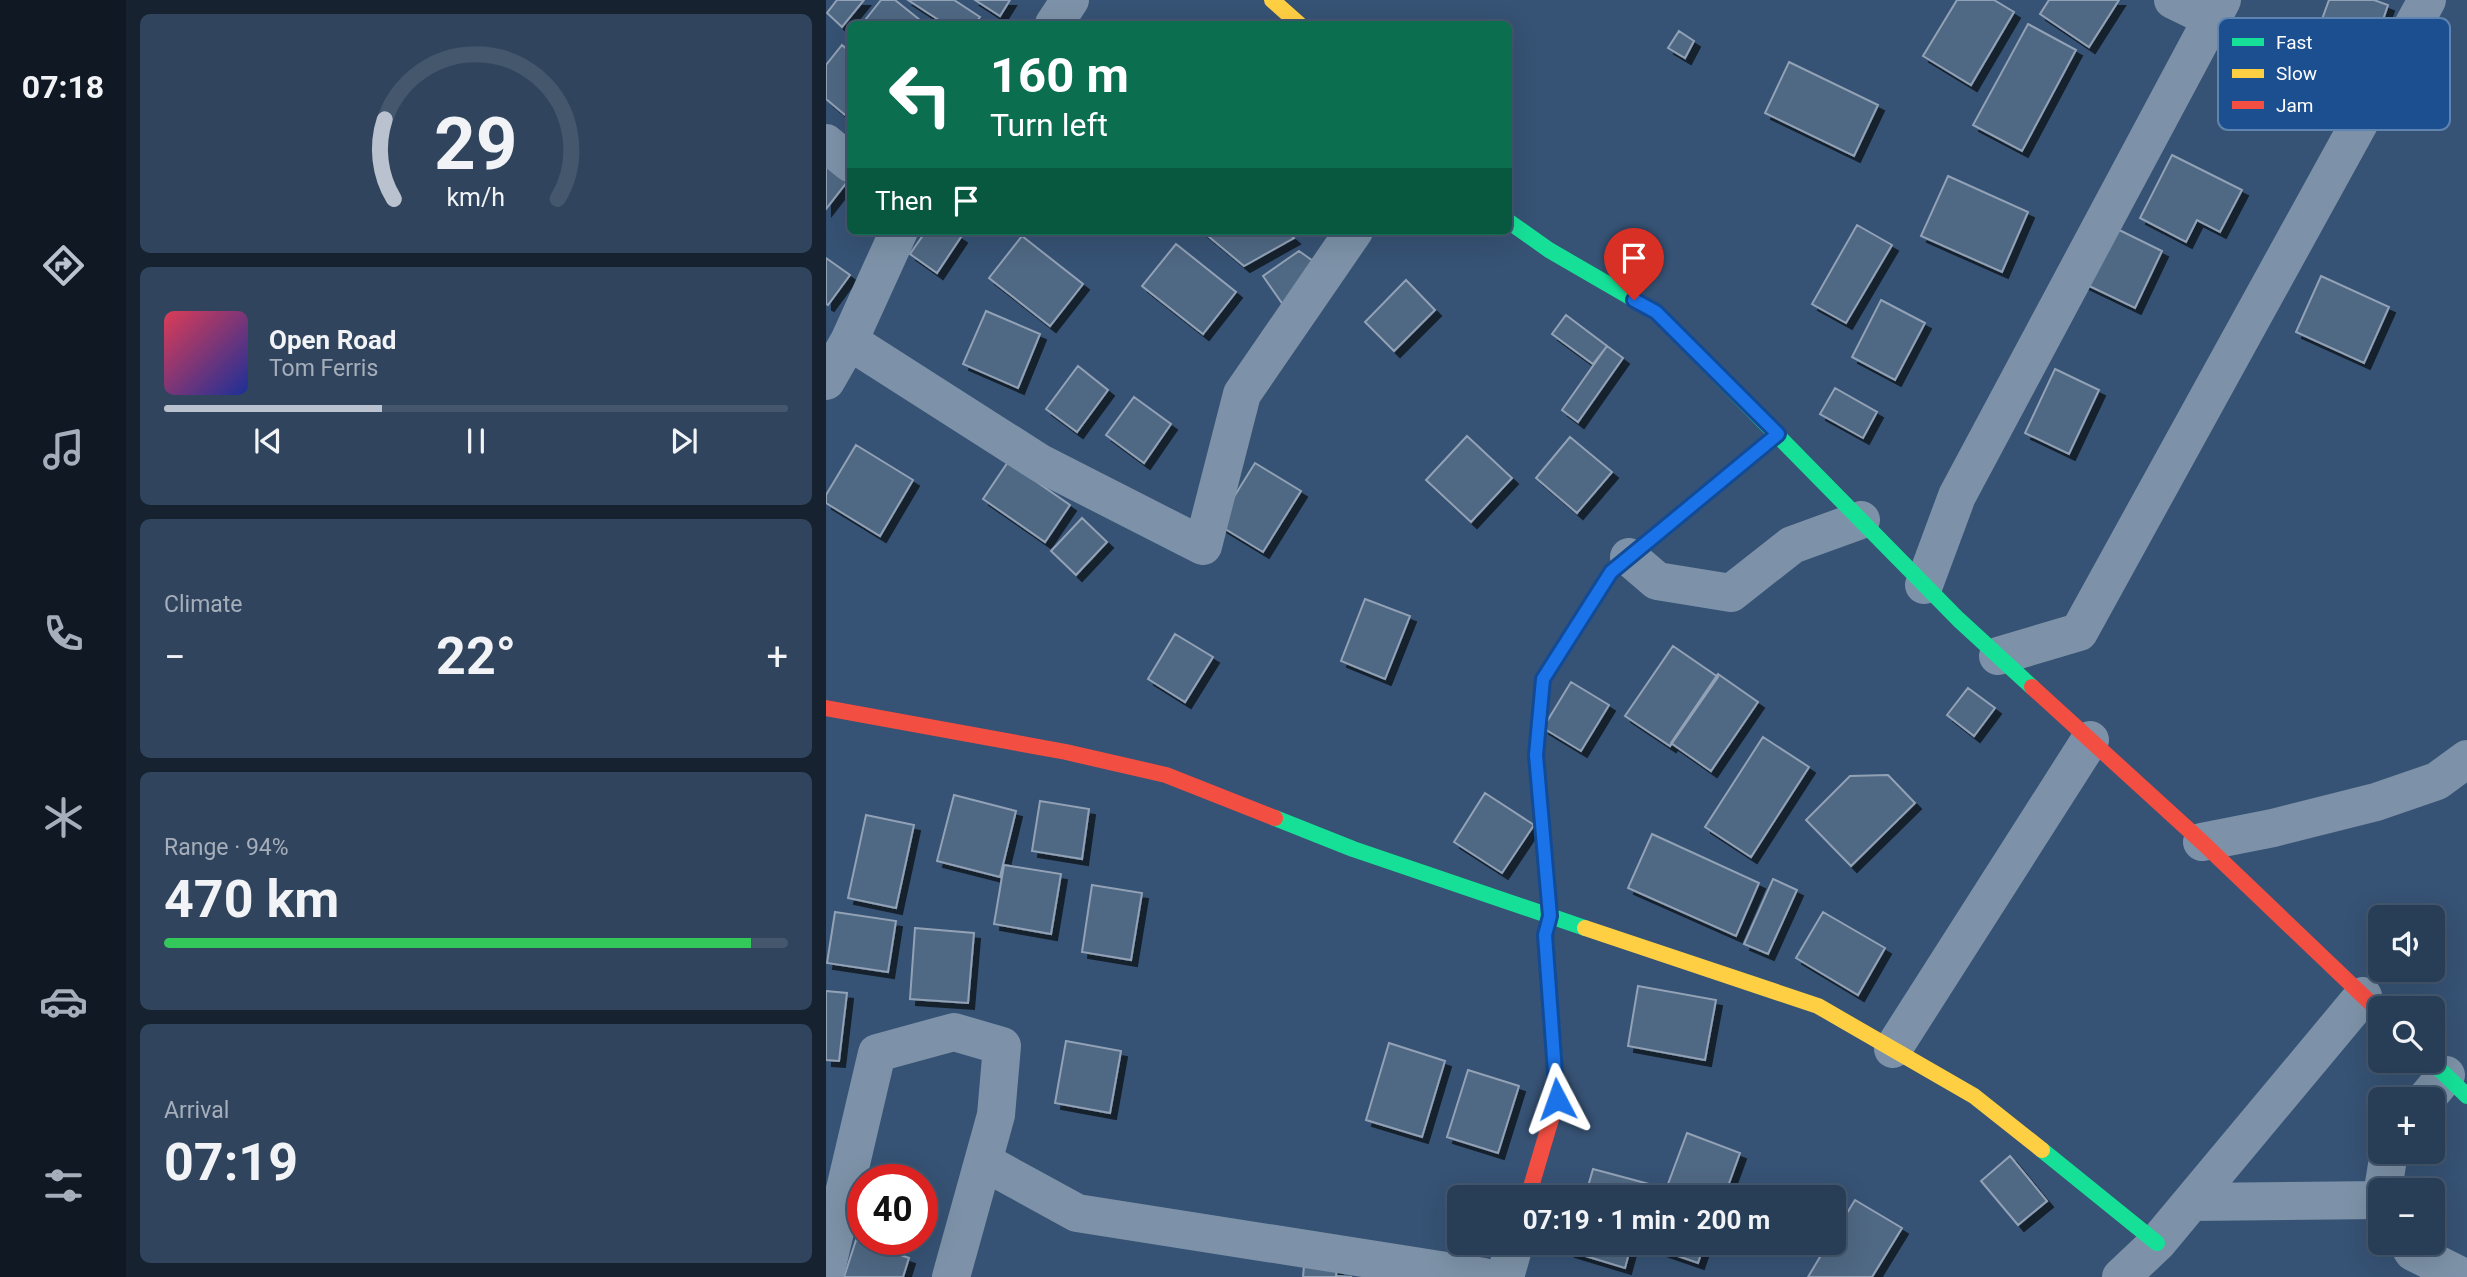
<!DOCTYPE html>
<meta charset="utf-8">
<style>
:root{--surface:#283e57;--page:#30455d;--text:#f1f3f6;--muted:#a5aeba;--line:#44576d;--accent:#b9c2ce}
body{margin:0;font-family:Roboto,sans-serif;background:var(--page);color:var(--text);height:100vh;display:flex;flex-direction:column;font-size:26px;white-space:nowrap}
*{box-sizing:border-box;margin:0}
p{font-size:23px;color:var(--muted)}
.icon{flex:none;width:38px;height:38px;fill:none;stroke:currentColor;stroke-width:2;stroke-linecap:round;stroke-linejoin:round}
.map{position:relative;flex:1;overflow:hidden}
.drawer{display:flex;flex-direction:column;gap:14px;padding:14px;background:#162230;width:700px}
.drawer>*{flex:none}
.top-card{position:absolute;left:21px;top:21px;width:665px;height:214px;border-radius:10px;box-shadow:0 7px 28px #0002,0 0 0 2px var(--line);background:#0b6e4f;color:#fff;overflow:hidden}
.fabs{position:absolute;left:1542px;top:905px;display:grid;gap:14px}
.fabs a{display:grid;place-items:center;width:77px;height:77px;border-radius:10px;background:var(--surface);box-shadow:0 7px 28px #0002,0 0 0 2px var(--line);font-size:35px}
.speed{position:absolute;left:21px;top:1164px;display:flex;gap:14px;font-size:35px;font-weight:700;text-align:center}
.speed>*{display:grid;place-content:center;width:91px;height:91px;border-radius:50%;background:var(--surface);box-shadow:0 7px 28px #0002,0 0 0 2px var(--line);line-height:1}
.speed .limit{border:10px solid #d22;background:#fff;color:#111}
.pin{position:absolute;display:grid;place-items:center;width:60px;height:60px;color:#fff;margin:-72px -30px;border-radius:50% 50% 50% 0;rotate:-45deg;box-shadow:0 0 7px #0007}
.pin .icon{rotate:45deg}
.me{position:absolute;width:77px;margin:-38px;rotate:356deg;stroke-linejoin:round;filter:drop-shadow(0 0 5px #0008)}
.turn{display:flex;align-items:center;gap:24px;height:147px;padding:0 28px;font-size:32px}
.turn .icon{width:91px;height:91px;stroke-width:2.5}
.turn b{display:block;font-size:49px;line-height:60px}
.then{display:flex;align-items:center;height:66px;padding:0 28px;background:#0003;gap:14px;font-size:26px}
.big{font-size:52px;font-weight:700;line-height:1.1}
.drawer .card{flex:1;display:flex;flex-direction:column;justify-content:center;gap:10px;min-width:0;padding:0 24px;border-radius:10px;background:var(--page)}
.drawer .dial{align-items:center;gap:0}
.dial svg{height:182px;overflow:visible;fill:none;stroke:var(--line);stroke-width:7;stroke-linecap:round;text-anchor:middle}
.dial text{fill:var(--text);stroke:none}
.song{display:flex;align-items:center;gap:21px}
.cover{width:84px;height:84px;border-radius:10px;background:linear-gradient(135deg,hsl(350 70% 55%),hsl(230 70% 35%))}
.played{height:7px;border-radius:4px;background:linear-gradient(90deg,var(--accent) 35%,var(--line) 35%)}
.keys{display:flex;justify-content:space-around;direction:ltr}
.heat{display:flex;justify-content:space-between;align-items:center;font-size:38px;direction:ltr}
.charge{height:10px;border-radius:5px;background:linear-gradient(90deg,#34c759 94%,var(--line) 0)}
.trip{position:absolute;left:621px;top:1185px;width:399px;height:70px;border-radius:10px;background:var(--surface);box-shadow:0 7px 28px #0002,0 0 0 2px var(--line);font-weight:700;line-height:70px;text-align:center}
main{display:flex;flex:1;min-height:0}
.tab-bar{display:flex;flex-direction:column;width:126px;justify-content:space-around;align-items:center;background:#101923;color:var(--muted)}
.tab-bar .icon{width:49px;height:49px}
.tab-bar .current{color:var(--accent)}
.tab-bar b{font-size:32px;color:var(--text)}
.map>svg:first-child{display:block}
</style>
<main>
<nav class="tab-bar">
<b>07:18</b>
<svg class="icon current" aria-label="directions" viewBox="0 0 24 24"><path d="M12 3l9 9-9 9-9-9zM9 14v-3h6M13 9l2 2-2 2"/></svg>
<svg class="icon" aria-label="music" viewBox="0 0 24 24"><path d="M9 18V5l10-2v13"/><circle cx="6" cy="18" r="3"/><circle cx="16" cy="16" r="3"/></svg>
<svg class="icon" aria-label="phone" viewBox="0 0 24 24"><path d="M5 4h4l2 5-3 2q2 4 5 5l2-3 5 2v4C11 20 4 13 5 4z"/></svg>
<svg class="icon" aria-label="climate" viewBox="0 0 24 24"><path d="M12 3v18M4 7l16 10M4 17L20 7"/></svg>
<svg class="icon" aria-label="car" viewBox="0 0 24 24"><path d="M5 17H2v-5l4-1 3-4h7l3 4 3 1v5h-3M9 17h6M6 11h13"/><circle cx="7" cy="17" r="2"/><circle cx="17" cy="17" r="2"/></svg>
<svg class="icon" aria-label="filters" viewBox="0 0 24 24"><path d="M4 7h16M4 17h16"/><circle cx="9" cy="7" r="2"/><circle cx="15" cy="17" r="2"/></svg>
</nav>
<section class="drawer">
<div class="card dial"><svg viewBox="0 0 100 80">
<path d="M14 69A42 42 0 1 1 86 69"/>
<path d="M14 69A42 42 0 0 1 10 34" stroke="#b9c2ce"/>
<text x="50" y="56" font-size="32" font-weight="700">29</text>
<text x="50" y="72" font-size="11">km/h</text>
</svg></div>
<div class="card">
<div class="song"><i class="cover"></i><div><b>Open Road</b><p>Tom Ferris</p></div></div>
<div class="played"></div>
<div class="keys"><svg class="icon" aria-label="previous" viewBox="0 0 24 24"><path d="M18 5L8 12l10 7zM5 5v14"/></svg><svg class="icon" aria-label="pause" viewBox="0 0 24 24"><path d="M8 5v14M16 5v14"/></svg><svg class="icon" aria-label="next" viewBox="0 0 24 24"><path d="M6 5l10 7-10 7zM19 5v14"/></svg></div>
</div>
<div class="card"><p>Climate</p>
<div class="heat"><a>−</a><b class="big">22°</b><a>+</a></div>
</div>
<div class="card"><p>Range · 94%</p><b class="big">470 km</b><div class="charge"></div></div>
<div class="card"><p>Arrival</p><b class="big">07:19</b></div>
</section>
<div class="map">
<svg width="1641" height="1277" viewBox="0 0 1641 1277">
<defs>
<filter id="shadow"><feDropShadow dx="6" dy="6" stdDeviation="0" flood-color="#0009"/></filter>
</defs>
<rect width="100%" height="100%" fill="#365274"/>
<!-- building -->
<path fill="#506783" stroke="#92a2b6" stroke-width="2" filter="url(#shadow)" d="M11,0H38L16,27L1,13Z
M55,0H69L99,24H36Z
M82,0H128L154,17L149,24H119Z
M149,0H184L174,16Z
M1131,0H1168L1188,12L1145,85L1097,56Z
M1223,0H1293L1263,47L1214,14Z
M1503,0H1548L1562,5L1541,66L1486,47Z
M1202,24L1250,50L1196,151L1147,125Z
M853,31L868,41L859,58L842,48Z
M16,45L24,52V119L0,99V65Z
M963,62L1052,105L1028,156L939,113Z
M1346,155L1416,190L1394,232L1371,220L1360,242L1314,218Z
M0,156L24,178L0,209Z
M1122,176L1202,212L1176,272L1095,236Z
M1031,225L1066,245L1020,323L986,304Z
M1285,226L1336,251L1309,308L1257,283Z
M100,231H126L135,237L111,273L84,254Z
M376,231H460L468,238L418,266Z
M196,236L257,284L224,326L163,278Z
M350,244L410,292L377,334L316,286Z
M473,251L501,271L467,319L437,276Z
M0,258L24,275L2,305L0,304Z
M1495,276L1563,307L1538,363L1470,332Z
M580,280L609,310L568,351L539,322Z
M1055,300L1099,323L1069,380L1026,357Z
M160,311L214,334L192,388L137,364Z
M740,315L781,346L767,364L726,334Z
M781,346L797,358L752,422L736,410Z
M252,366L282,390L251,432L220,409Z
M1229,369L1273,390L1243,454L1199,433Z
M1009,388L1051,412L1037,438L994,414Z
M308,397L345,424L318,463L280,435Z
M641,436L686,478L645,522L600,480Z
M744,437L786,472L751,513L710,478Z
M30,445L87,480L54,536L0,503V495Z
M182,462L244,505L219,542L157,499Z
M429,463L475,491L437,552L391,524Z
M256,518L281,542L250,575L225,551Z
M539,599L584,616L559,679L515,661Z
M349,634L387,657L359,702L322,679Z
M847,646L892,677L844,746L799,716Z
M892,674L932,702L885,771L845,743Z
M745,682L783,705L755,751L717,728Z
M1142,688L1169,708L1148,736L1121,715Z
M937,737L983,767L925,857L879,827Z
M1062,775L1089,803L1025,866L980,820L1024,776Z
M659,793L708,825L676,873L628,842Z
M128,795L190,811L174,877L111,861Z
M214,801L263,809L256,859L206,851Z
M40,815L88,825L70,908L22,898Z
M826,834L933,883L910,936L802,888Z
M178,865L235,874L225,934L168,924Z
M947,879L971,890L942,954L918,944Z
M266,885L316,893L305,960L256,952Z
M9,912L70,921L62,972L1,963Z
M997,912L1059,948L1032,995L970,958Z
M89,928L148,933L142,1003L84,999Z
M812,986L890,1000L879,1060L802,1046Z
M0,991L21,993L13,1061L0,1060Z
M240,1041L295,1051L284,1113L229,1103Z
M563,1043L619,1061L596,1137L540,1120Z
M642,1070L693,1086L672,1153L621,1137Z
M861,1133L914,1153L898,1197H853L839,1192Z
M1184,1156L1221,1201L1192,1225L1155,1181Z
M767,1169L823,1184L819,1197H759Z
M1029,1200L1076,1228L1046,1277H982L1003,1242H1008V1234Z
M30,1240L83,1258L77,1277H18Z
M746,1242H806L799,1268L743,1251Z
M824,1242H879L872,1263L823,1246Z
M478,1266L511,1267L510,1276L526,1277H477Z"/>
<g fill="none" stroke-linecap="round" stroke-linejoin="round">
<!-- street -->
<path stroke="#7d92a8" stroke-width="38" d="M1347,0L1386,19
M228,24L244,0
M0,143L24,163
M23,341L214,463L377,546L416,394L528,231
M0,381L23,341L73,231
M803,557L831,581L905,593L966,545L1035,520
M1098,585L1131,496L1396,0
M1172,656L1253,632L1601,0
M1376,842L1447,828L1550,802L1611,781L1641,759
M1067,1049L1264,740
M1600,1099L1620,1075
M158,1162L251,1213L658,1277
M1557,1190L1563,1152
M1365,1202L1554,1200
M1581,1242L1587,1252L1637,1277
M0,1270L51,1053L128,1032L176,1046L170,1115L125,1277
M679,1277L689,1242
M1295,1277L1331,1243L1537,996"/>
<!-- fast -->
<path stroke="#16e098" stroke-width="16" d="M682,221L723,250L830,312L1132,619L1206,687
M449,818L527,849L724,916L719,935L730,1079
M759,928L724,916L710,755L717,679L785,572L952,434
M1604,1060L1641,1096
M1216,1150L1331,1243"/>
<!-- slow -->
<path stroke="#ffcf43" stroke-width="16" d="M446,0L473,24
M759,928L992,1006L1148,1096L1216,1150"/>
<!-- jam -->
<path stroke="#f24e42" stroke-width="16" d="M1206,687L1376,842L1554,1012
M0,708L240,752L340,775L449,818
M702,1197L731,1099L730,1079"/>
</g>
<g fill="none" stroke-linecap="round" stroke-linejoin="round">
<!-- route casing -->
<g stroke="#114b97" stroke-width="18">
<path id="route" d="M731,1099L719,935L724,916L710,755L717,679L785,572L952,434L830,312L808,300"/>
</g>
<!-- route -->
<use href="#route" stroke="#1a73e8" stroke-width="12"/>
</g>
<!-- legend -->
<rect x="1392" y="18" width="232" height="112" rx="10" fill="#1b4f8f" stroke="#5f84b1" stroke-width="2"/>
<rect x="1406" y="38" width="32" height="8" fill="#16e098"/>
<rect x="1406" y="69" width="32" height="9" fill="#ffcf43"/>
<rect x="1406" y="101" width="32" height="8" fill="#f24e42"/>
<g font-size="19" fill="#fff">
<text x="1450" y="49">Fast</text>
<text x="1450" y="80">Slow</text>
<text x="1450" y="112">Jam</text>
</g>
</svg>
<div class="fabs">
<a><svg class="icon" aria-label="sound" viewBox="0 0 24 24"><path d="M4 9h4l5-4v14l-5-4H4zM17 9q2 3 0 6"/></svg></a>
<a><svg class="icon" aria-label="search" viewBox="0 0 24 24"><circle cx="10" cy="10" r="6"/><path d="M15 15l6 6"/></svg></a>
<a>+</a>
<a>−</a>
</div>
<div class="speed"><div class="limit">40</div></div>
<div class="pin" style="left:808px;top:300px;background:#d93025"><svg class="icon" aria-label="arrive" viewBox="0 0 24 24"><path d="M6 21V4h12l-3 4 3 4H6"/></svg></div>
<svg class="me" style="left:731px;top:1099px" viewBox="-20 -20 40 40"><path d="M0-17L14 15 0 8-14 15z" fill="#1a73e8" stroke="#fff" stroke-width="4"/></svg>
<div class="trip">07:19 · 1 min · 200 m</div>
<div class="top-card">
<div class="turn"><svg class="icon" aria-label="left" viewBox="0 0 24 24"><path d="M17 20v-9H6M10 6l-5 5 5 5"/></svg><div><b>160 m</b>Turn left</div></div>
<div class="then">Then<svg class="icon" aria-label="arrive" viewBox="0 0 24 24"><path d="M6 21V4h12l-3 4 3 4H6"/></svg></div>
</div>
</div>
</main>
